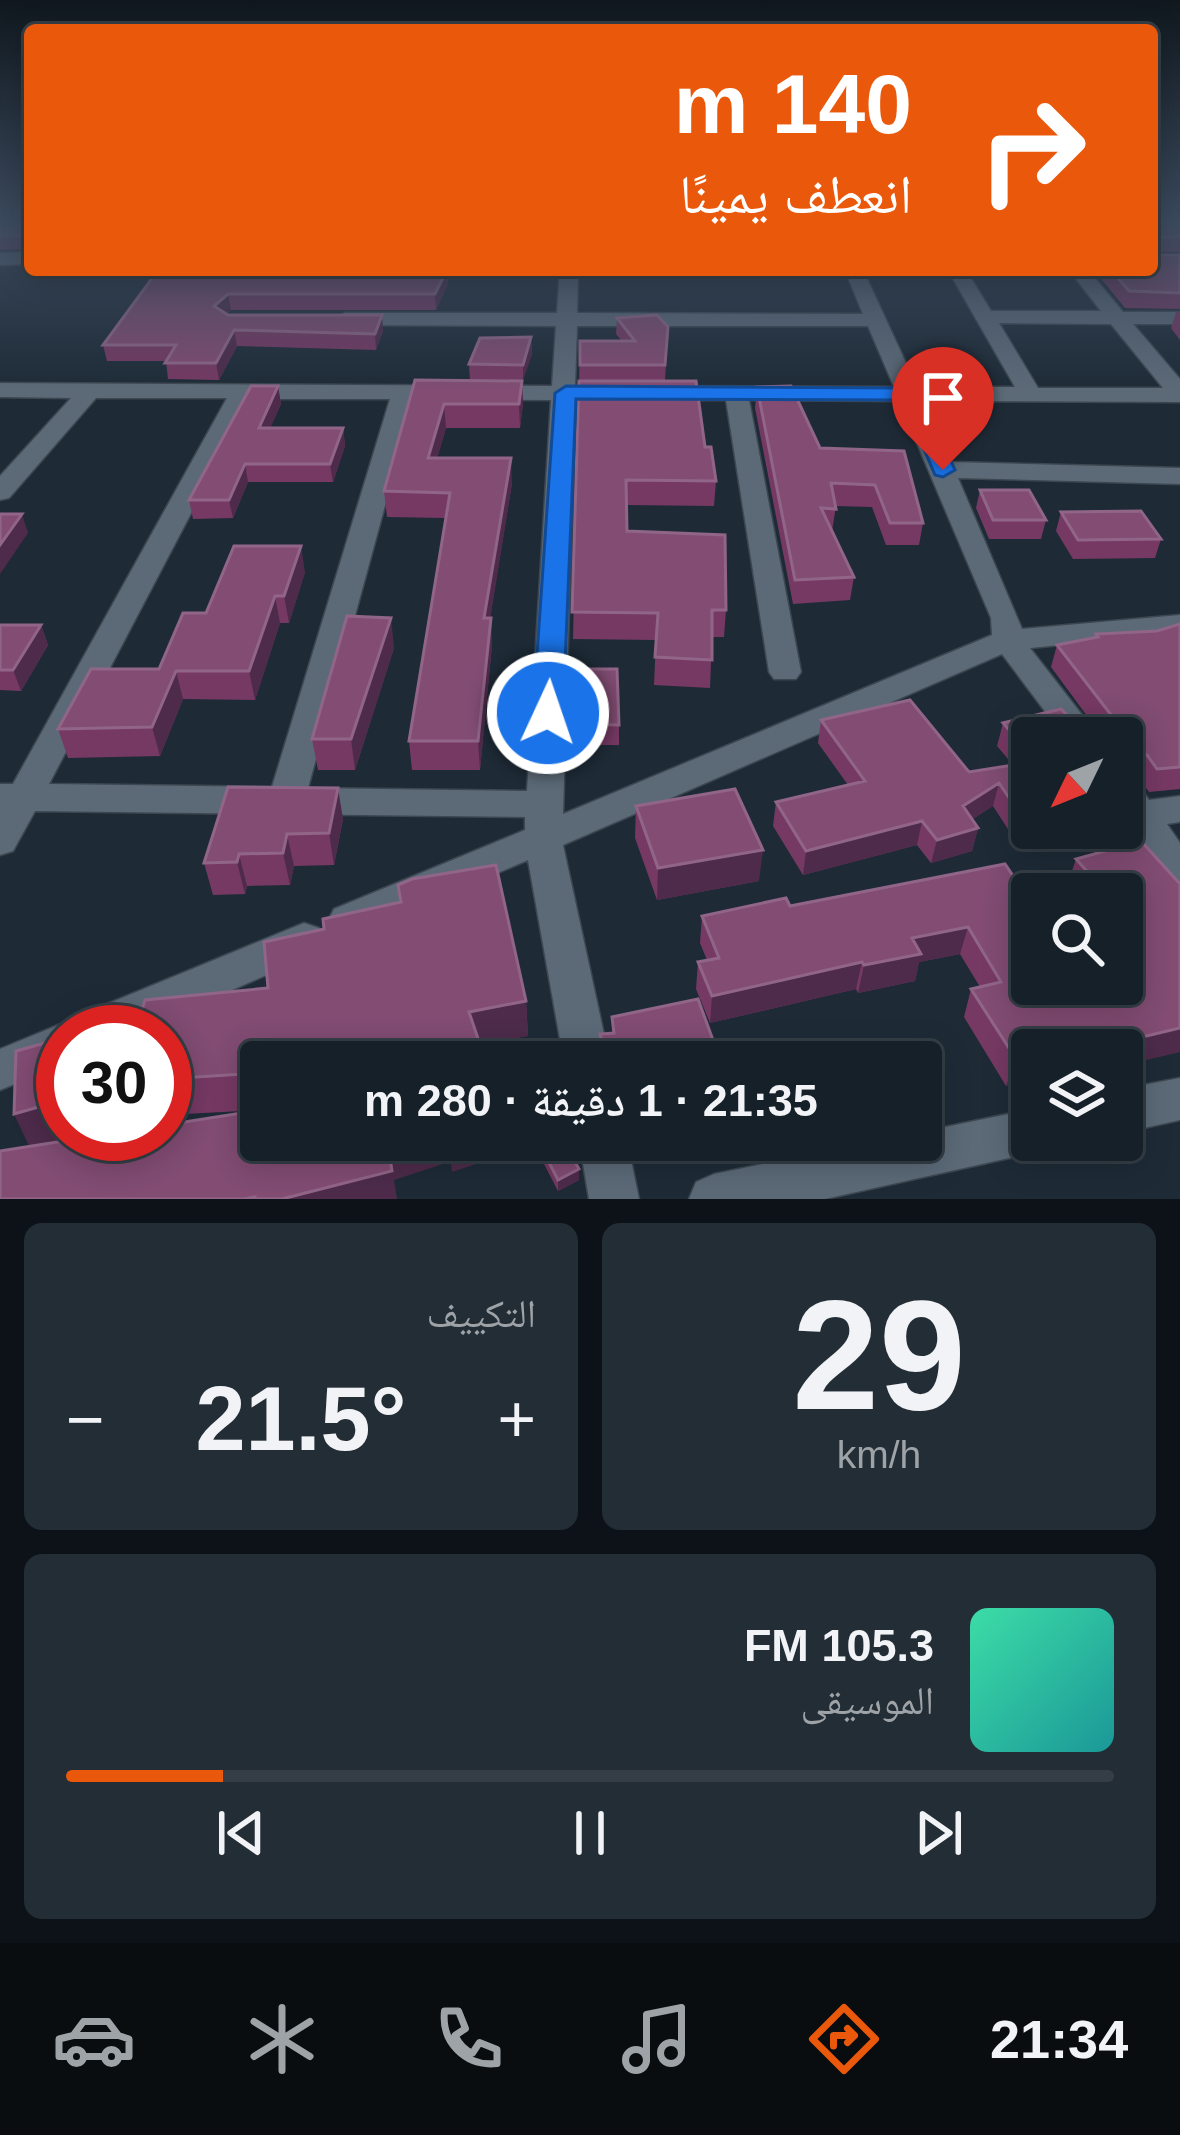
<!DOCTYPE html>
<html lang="ar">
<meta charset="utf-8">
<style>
:root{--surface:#162029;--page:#232d35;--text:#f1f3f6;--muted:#9ea3a8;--line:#353e46;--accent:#ea580c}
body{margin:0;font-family:Arial,"Noto Naskh Arabic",sans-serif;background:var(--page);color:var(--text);direction:rtl;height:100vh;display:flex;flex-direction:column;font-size:45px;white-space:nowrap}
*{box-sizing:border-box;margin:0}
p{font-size:39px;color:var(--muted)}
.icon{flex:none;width:66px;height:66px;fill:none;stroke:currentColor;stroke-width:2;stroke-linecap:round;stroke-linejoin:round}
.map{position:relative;height:1199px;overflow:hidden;direction:ltr}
.side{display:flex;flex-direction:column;gap:24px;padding:24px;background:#0c1217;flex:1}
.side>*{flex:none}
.top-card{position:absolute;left:24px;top:24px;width:1134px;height:252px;border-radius:12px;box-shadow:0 6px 30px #0003,0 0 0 3px var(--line);direction:rtl;background:#ea580c;color:#fff;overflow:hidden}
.needle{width:78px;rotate:227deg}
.fabs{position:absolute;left:1011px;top:717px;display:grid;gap:24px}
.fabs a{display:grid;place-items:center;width:132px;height:132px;border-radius:12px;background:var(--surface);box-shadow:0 6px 30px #0003,0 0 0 3px var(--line);font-size:60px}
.speed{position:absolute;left:36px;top:1005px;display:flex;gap:24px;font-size:60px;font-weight:700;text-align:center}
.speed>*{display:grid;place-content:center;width:156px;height:156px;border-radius:50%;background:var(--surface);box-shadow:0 6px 30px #0003,0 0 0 3px var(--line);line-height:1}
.speed .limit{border:18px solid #d22;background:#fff;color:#111}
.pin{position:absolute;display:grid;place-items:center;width:102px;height:102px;color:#fff;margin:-123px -51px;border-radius:50% 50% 50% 0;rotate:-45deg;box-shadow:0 0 12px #0007}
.pin .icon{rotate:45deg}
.me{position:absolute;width:132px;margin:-66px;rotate:3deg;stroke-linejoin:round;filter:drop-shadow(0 0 9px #0008)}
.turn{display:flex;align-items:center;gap:42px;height:252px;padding:0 48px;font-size:54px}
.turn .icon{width:156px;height:156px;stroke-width:2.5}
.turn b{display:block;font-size:84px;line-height:102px}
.big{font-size:90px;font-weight:600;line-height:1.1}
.side .card{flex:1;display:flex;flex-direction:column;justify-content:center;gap:18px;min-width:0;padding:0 42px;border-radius:18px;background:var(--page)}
.side .dial{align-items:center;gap:0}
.dial b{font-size:156px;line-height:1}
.song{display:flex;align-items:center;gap:36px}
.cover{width:144px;height:144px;border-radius:18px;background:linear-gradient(135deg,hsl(160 70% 55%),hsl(180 70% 35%))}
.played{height:12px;border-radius:6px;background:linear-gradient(90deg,var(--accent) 15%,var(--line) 15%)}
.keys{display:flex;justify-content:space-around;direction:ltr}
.heat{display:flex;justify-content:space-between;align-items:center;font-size:66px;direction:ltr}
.side .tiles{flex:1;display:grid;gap:24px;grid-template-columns:1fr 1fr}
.card:last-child{grid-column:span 2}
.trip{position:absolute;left:240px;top:1041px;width:702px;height:120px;border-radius:12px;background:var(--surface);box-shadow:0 6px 30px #0003,0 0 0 3px var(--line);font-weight:600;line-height:120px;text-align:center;direction:rtl}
.tab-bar{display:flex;height:192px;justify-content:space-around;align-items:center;background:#090d10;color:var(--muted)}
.tab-bar .icon{width:84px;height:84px}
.tab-bar .current{color:var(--accent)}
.tab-bar b{font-size:54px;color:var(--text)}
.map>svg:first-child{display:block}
</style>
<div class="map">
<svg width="1180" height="1199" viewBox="0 0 1180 1199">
<rect width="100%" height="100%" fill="#1e2b37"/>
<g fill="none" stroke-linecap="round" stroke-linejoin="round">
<!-- minor casing -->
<g stroke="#3c4751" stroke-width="3">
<path id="minor" d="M30,252V264L0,265V253Z
M560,270H578L577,313L863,314L845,270H863L917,387H1015L948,270H966L991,311H1101L1069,270H1088L1123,312H1180V324H1133L1180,379V402L923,401L951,462L1180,468V484L958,478L1022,629L1180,615V633L1030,648L1100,738H1065L1002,654L563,845L610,1062H564L528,860L348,937L334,933L328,921L334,909L525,830V817L35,811L13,851L0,855V784H13L227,398H96L9,498L0,500V476L71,398L0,397V383L552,386L556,326L345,325L335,319L345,313H557ZM999,323L1111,324L1163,388H1038ZM577,326H868L894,387L575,386ZM251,399H390L272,787L49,784ZM414,399L551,400L527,791L308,788ZM575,400H726L769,672L774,679H796L801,672L749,400L899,401L991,618L992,635L563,814Z
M1122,777L1135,781L1149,800L1180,796V822L1167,824L1180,843V887L1166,883L1122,818Z
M304,923L319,928L325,940L319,952L136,1032H63V1064L0,1090V1049L63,1023L70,1026L73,1018Z
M1180,1078V1120L1122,1133V1089Z
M1032,1109V1140H1052L1049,1147L1032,1153L825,1199H689L696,1182L714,1174L880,1140H921V1132Z
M579,1140H627L639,1199H589Z"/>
</g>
<!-- minor -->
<use href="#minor" fill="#5c6a78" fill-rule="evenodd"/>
</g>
<!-- wall -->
<path fill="#763964" d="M0,223H30V249L0,250Z
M1152,223H1180V252H1153V255H1180V309L1125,308L1094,270H1152Z
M447,270L448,284L436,310H231L226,314L383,331L376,350L237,346L219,380L168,379L166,361H107L103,345L153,277Z
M1176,312H1180V340L1171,328Z
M617,318L668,327L665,381L705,447L716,481L714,506L627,505V531L726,610L724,637H712L710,688L654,685L656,640L573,639L580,341H622L616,334Z
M531,337L532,354L522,381L523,404L520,428H446L437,458L512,483L490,618L492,645L480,770H412L409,741L446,518L387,517L384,491L415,380L470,381L469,364Z
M278,386L281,404L270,428H343L345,446L333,482H248L233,518L193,519L189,500Z
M757,387L820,448L904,451L923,523L919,545H886L872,507L836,506L832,531L854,577L850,600L793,604L755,408Z
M980,490L1046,520L1041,539H989L976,508Z
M1061,512L1161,539L1155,558L1073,559L1056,531Z
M305,572L289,623H280L255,700L183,699L160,756L68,758L58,729L159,669L206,613Z
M1180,624V789L1149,792L1139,778L1125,773L1122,783V738H1032V828L1104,834L1021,849L993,806L972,819L978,828L972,851L931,863L917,845L803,875L773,826L776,802L848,785L818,743L821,720L969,772L1013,765L997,746L1003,723L1090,720L1051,667L1057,645L1095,638L1096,634L1157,631Z
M0,625H41L48,645L21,691L0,690Z
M394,648L355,770H318L312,739Z
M569,724L619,725V745H569Z
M228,787L343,819L334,865L294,866L290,885L247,886L245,894L213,895L204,863Z
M636,806L759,881L657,900L635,838Z
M1076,859L1180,884L1122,1050H1032V1080L1006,1086L964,1017L971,989L980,987L960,954L919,962L915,981L858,993L856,989L710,1023L696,989L698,962L707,960L700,943L702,916L790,906L1005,864L1032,984L1082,986L1122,984V894H1067L1069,887L1067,886Z
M401,902L526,1001L528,1036L261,1062V1110L165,1115V1032L268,988L324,929Z
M612,1017L721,1062H600V1034L612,1033Z
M543,1151L579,1180L558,1191L543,1162Z"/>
<!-- shaded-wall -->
<path fill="#4e2b4b" d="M447,270L448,284L436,310L435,294Z
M228,294L231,310L217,322L214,306Z
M382,315L383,331L376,350L375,334Z
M234,330L237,346L219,380L216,363Z
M531,337L532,354L523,381V365Z
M522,381L523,404L520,428L519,404Z
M278,386L281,404L262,446L259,428Z
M444,404L446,428L430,483L428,458Z
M343,428L345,446L333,482L330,464Z
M511,458L512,483L486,645L484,618Z
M245,464L248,482L233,518L229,500Z
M22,514L28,533L0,574V545Z
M301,546L305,572L289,623L284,596Z
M275,596L280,623L255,700L249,671Z
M391,618L394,648L355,770L351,739Z
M491,618L492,645L480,770L478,741Z
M41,625L48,645L21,691L13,670Z
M176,671L183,699L160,756L152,727Z
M999,783L993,806L958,829L963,806Z
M338,788L343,819L334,865L329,833Z
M922,821L917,845L803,875L806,851Z
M1032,825V828H1106L1104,834L1021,849L1028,826Z
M978,828L972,851L931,863L937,840Z
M287,834L294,866L290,885L283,853Z
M763,850L759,881L657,900L658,868Z
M239,854L247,886L245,894L237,862Z
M968,927L960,954L919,962L915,981L858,993L864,965L912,938Z
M862,962L856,989L710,1023L712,996Z
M526,1001L528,1036L472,1047L469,1012Z
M1180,1028V1052L1122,1066V1050H1088Z
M1032,1055V1080L1006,1086L1016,1059Z
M63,1100V1134H84L31,1150L14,1114Z
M402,1140H447L449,1162L394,1180L397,1199H282L388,1145Z
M448,1140H529L530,1146L452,1172Z
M634,1140H683L634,1151Z
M579,1169V1180L558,1191V1180Z"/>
<!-- building -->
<path fill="#824c73" stroke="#916588" stroke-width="3" d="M0,223H30V235L0,236Z
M1152,223H1180V237H1153V255H1180V293L1129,291L1111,270H1152Z
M179,270H447L435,294H228L214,306L228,315H382L375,334L234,330L216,363H165L176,345H103L153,277H176Z
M657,315L668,327L665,365H580V341H635L617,318Z
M531,337L523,365L469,364L480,338Z
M415,380L522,381L519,404H444L428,458H511L484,618H491L478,741H409L450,493L384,491Z
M579,381H696L705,447H711L716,481L626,480L627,531L725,535L726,610H712V660L655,657L658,613L572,612Z
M251,386H278L259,428H343L330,464H245L229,500H189Z
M791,386L820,448L904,451L923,523H890L875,485L831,483L836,509L821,508L854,577L795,580L757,387Z
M980,490H1029L1046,520H993Z
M1141,511L1161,539L1078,540L1061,512Z
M0,514H22L0,545Z
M234,546H301L284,596H275L249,671H176L152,727L58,729L91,669H159L183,613H206Z
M347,616L391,618L351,739H312Z
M1180,624V767L1157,769L1147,755L1131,750L1125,754L1126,772L1122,773V738H1032V756L1003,723L1061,709L1072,720H1107L1112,716L1057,645L1098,637L1096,634L1157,631Z
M0,625H41L13,670H0Z
M571,669H617L619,725L569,724Z
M910,700L969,772L1032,762V825L1028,826L999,783L963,806L978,828L937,840L922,821L806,851L776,802L865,781L821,720Z
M228,787L338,788L329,833L287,834L283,853L239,854L237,862L204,863Z
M735,789L763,850L658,868L636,806Z
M1141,841L1180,884V1028L1088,1050H1032V1055L1016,1059L971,989L1001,982L968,927L912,938L921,954L864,965L862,962L712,996L698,962L719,958L702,916L786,898L790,906L1005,864L1032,904V984H1080L1082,986L1092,984H1122V977L1135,974L1122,956V894H1079L1071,882L1093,878L1076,859Z
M496,865L526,1001L469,1012L486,1062H261V1073L165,1079V1032H84L140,1016L145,1000L268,988L264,942L324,929L323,919L401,902L398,885L412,879Z
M698,999L721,1062H608L600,1034L614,1033L612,1017Z
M63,1038V1100L14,1114L16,1051Z
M824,1043L833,1062H803L797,1049Z
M261,1110V1140H402L388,1145L392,1171L282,1199H255V1197L244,1199H0V1151L108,1134H165V1125Z
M563,1141L579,1169L558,1180L543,1151Z"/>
<!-- sky -->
<linearGradient id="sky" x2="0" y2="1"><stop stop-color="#10181e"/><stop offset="0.57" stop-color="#3b4a5e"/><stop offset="1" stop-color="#3b4a5e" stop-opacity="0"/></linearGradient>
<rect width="1180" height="391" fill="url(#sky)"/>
<!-- route -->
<path fill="#1a73e8" stroke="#114b97" stroke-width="3" d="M566,386L911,388L921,394L955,470L943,477L935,475L903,400L576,399L563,713L548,723L533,713L555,393Z"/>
</svg>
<div class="fabs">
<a><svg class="needle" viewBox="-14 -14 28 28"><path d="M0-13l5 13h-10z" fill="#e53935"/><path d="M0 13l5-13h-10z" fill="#9ea3a8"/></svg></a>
<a><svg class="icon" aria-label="search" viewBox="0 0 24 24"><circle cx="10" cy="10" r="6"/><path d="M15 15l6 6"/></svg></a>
<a><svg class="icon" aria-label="layers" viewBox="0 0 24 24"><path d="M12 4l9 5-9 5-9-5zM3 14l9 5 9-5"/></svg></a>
</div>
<div class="speed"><div class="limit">30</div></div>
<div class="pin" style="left:943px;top:470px;background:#d93025"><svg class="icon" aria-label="arrive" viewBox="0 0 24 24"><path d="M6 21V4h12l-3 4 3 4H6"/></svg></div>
<svg class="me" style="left:548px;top:713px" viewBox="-20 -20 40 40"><circle r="17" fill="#1a73e8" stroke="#fff" stroke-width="3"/><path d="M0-11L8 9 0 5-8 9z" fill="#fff"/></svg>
<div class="trip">21:35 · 1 دقيقة · 280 m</div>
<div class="top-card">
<div class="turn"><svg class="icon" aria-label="right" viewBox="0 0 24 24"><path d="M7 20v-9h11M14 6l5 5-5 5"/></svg><div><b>140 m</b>انعطف يمينًا</div></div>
</div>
</div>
<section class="side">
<div class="tiles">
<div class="card dial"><b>29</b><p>km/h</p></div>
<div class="card"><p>التكييف</p>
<div class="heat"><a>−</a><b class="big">21.5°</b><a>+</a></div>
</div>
<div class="card">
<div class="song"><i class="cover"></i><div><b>105.3 FM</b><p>الموسيقى</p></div></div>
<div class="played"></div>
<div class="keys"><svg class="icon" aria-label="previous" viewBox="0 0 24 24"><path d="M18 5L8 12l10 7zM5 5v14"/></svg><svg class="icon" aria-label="pause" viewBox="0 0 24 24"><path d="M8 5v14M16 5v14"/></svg><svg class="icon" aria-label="next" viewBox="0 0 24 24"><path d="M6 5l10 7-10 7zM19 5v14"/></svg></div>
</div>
</div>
</section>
<nav class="tab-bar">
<b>21:34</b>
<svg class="icon current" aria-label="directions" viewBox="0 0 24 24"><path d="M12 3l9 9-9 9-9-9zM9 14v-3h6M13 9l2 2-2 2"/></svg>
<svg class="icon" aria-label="music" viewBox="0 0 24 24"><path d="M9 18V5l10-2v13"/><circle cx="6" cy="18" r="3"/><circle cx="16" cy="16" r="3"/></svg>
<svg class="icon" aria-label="phone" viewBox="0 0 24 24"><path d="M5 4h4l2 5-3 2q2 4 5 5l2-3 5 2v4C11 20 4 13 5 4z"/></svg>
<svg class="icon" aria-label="climate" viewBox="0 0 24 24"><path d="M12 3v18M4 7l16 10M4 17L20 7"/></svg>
<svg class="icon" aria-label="car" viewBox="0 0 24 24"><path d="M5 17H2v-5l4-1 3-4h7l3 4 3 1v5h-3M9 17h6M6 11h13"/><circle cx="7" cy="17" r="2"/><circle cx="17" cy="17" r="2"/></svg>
</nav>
